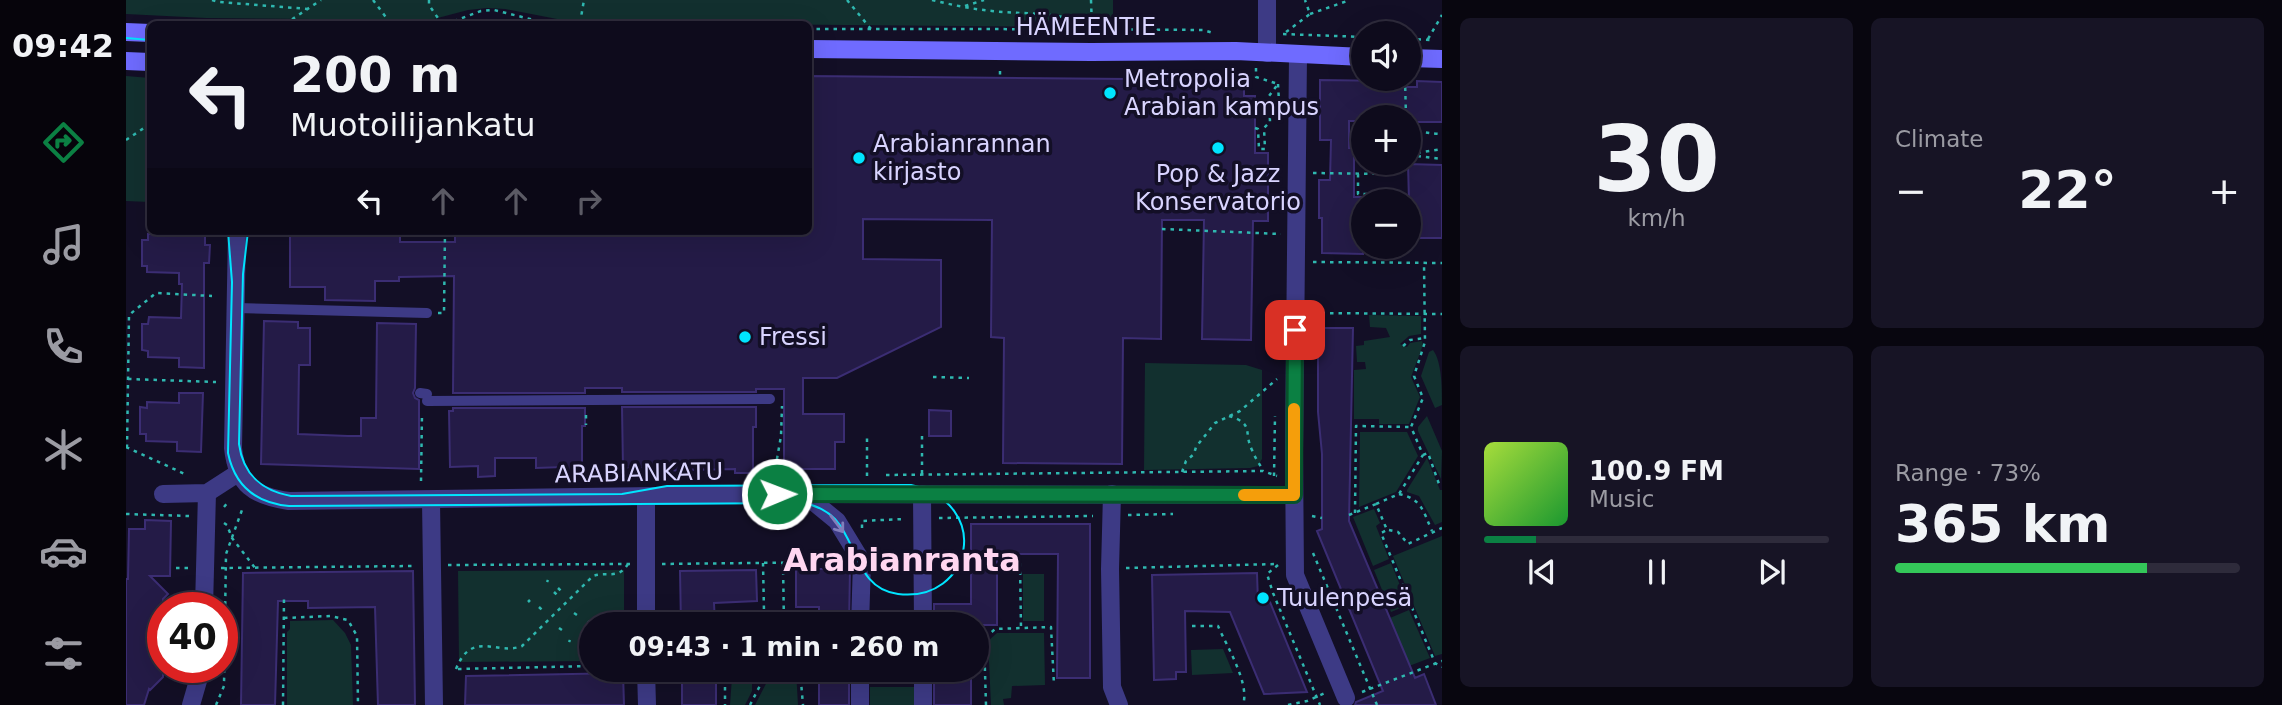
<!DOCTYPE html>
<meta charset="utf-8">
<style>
:root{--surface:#0e0b1c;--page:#171425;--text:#f1f3f6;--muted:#9b9ba3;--line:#2e2b3b;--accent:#0b8043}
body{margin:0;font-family:"DejaVu Sans",sans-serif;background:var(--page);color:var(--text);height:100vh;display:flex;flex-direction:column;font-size:26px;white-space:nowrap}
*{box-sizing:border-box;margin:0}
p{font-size:23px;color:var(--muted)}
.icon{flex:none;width:38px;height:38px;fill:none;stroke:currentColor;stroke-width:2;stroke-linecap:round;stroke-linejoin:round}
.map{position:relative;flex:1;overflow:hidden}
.drawer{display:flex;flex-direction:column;gap:18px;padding:18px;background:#08060f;width:840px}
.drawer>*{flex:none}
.top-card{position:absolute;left:21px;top:21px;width:665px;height:214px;border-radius:10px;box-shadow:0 7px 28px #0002,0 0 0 2px var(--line);background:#0e0b1c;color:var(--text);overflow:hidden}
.buttons{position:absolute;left:1225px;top:21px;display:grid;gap:14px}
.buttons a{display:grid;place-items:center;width:70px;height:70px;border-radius:50%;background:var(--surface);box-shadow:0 7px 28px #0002,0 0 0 2px var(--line);font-size:35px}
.speed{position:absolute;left:21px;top:592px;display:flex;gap:14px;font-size:35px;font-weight:700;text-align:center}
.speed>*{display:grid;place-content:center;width:91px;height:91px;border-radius:50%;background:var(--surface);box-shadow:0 7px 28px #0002,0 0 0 2px var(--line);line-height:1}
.speed .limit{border:10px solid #d22;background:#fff;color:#111}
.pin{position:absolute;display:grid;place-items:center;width:60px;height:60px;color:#fff;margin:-30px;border-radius:14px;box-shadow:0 4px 10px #0006}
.me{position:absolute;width:77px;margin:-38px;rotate:89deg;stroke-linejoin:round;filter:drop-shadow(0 0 5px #0008)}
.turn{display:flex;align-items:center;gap:24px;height:147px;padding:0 28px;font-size:32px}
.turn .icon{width:91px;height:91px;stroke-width:2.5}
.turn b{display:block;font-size:49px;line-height:60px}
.lanes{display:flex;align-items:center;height:66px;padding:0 28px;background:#0003;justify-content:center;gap:35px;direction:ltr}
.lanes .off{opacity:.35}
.big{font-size:52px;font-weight:600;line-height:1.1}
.drawer .widget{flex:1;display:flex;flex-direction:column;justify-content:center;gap:10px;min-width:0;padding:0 24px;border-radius:10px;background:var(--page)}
.drawer .dial{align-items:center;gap:0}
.dial b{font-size:91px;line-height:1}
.song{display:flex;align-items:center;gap:21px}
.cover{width:84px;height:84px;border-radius:10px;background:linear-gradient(135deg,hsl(80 70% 55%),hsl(130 70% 35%))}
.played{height:7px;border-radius:4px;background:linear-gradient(90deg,var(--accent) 15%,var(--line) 15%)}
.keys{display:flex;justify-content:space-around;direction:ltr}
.heat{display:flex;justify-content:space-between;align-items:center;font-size:38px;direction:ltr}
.charge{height:10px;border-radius:5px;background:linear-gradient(90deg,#34c759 73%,var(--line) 0)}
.drawer .tiles{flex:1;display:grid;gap:18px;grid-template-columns:repeat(2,1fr)}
.trip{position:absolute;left:453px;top:612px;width:410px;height:70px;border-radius:35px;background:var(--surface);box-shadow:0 7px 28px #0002,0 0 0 2px var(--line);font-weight:600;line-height:70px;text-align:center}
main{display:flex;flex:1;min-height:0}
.tabs{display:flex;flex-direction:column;width:126px;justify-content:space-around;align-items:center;background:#06040b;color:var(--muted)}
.tabs .icon{width:49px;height:49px}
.tabs .active{color:var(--accent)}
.tabs b{font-size:32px;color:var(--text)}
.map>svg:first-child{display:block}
</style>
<main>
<nav class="tabs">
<b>09:42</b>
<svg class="icon active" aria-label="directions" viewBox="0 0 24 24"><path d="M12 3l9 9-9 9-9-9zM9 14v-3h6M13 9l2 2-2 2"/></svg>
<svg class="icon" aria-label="music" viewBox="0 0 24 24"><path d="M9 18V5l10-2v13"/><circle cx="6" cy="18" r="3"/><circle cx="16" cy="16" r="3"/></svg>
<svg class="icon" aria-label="phone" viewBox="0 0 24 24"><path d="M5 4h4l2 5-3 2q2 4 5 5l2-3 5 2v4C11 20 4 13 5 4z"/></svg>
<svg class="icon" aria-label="climate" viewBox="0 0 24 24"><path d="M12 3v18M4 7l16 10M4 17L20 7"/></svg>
<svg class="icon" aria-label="car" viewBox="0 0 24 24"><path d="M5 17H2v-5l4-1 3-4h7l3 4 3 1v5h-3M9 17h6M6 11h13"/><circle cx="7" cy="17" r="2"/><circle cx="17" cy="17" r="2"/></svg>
<svg class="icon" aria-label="filters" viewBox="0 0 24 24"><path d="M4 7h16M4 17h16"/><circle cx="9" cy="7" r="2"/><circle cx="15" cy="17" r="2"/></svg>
</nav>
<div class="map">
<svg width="1316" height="705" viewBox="0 0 1316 705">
<rect width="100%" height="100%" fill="#130f26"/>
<!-- green -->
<path fill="#12302f" d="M0,0H987V21L953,27L599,24L464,21L431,19L379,9L361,8L342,10L304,20L80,18L0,14Z
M0,76L24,78V202L0,201Z
M1243,315L1295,316V334L1283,336L1274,344L1281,347L1284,343L1296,341L1297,345L1285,377L1294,397L1283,424H1253V419H1228V370L1240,369L1239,362H1231L1230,346L1238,345V341L1264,337L1260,328L1244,327Z
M1307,350C1316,362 1316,388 1316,405L1309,408L1295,376L1303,352Z
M1019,363L1120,365L1136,370V459L1132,466L1124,468L1018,470Z
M1301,416L1316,451L1315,479L1292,431V427Z
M1234,432H1281L1292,456L1270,492L1233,507Z
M1301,458L1314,490H1316V522L1309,525L1293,496L1281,492V490Z
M1248,509L1254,523L1250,526L1263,559L1247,566L1227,517Z
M1316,536V654L1309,656L1267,556Z
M1265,563L1282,605L1265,612L1248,570Z
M498,570V625H466L465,661L333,662L332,571Z
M897,574H918V621H897Z
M745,610H792V625H745Z
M1283,610L1304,658L1283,666L1264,618Z
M207,620L219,633L225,645L227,705H161V632L164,629V621Z
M871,633H918L919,685L886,686L885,698L877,699L878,705H865L862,641Z
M1097,649L1107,673L1066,675L1065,650Z
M647,670H670L672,705H629Z
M606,677H626V691L619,705H604Z
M744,687H792V705H744Z"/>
<!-- building -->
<path fill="#241b47" stroke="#3b2d73" stroke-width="2" d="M682,76L1118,80V96H1129V153H1142V221H1127L1125,340L1076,339L1078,220H1036L1035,339L997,338L996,464L877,463L878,338L865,337L866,220L737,219V259L815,260V327L711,378H677V414H718V442H709V469H658V389H630V392H496V388H459V393H327L328,276L273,277V281H249V301L199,300V287H164V234H173V231H274V242H329V231H682Z
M1194,80L1264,81V87H1291V81L1316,82V122H1283V117H1237V121H1223V148H1228V197H1237V254L1196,253V218H1193V180H1204L1205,140H1194Z
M1282,164L1316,165V238H1284Z
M55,231H79V245H84L83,263H78V368L53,367V358L22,357V351L16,350V324H22L23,317L55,318L56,284H53V273L21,272V266H16V240H22V234H55Z
M138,321L172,322V328H184V365H173L172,434L222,436H235V418H250L251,323L290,324L289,388L287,393L289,398L293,400V469L135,464Z
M1192,328H1227L1223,521L1289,678L1298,674L1310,705H1229L1230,702L1257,691L1191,531L1196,529V454L1192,412Z
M53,393H77L75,452L51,451V442L20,441V434H14V407L21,408V402L53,403Z
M496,407H630V427H627V473H609V469L524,471V468H497Z
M327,408H459V426H456V472H437V467L410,468V458H369V476L352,477V466L324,467L323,411H327Z
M803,410L825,411V436H803Z
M19,520L45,521L44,576H24L42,594L37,599V677L24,690L23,689L18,705H0V579H2L3,529H19Z
M845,524H964V678H931L932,554H871V625H808V604H845Z
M670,569H724L723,625H693V607H670Z
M630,570L631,601L588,603L589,625H555L554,571Z
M287,571L289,705H252L249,607L182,608V601H152L149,705H115L117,573Z
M1131,573L1132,603L1144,602L1181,692L1138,694L1104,612L1059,611L1060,672H1050V679L1028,680L1026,575Z
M556,670H590V705H556Z
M693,670H723V705H693Z
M808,670H845V705H808Z
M497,673L498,705H339L340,676Z"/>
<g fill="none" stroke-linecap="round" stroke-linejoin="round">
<!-- path -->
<path stroke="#2fb8b0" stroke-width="2.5" stroke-dasharray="3.5 5" stroke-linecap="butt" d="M86,0L93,2L182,9
M247,0L265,24
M303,0V5L316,24
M721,0L745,29
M806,0C826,5 846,9 866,11C900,15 933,10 964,27
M965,0L966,28
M839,6L858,0
M1184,14L1224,0
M36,22L127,24
M454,23L458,0
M159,24L195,0
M320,24L355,11L368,10L412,21L535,24
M682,29C814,29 946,29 1077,30L1087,33
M1160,32L1184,14L1179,0
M1157,34L1237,37
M1283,39L1306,40
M1302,39L1316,15
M1130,68V77L1152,84
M874,71V78
M1279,79L1280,117
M1152,84L1153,102
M1129,128L1132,129L1133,149H1139L1138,128L1144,122L1143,96L1152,84
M1283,131C1295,131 1304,134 1316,134
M1237,133H1226V143L1231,147H1237
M0,140L24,124
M1283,154L1316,149
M1283,155L1316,159
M1187,173L1259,174L1270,163
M1232,174V194H1266L1267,201
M1036,229L1155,234
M1267,247L1268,261
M1187,262L1316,263
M312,313H318L319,231
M1187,313L1316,314
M1277,346L1284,340L1299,338
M807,377L843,378
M2,379L90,382
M460,415V425
M1103,416C1129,424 1117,432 1126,450C1129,458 1134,464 1137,471
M796,436V474
M0,447L61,475
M1,448L3,315L30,293L86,296
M1297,455L1302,453L1313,484L1316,483
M1056,472L1060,461L1068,454L1070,447L1089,423L1114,411L1151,379
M760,475L1137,471L1151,476
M648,476L655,436L656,406
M741,476V435
M1148,476L1149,416
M295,481L296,414
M1273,494C1296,499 1297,511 1306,531
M1250,504L1273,494L1297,455L1285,427L1297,398L1288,376L1299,342L1298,263
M98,507L103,501
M1229,513L1230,426L1285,427
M0,514L63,516
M1002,515L1047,514
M1223,515L1250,504L1261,530L1255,533L1309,663L1316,667
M1186,516L1196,518
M813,518L967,516
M98,523L101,525L106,538L129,568
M736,528V521L778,519
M1263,530L1272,532L1282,544L1316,528
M1187,553L1251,705
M637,563L638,612
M657,563L658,625
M894,563L895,628
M536,564L714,562
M322,565L504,564
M1152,565L1141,574L1147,593L1194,705
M50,568H63
M95,568L287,566
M1000,568L1151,564
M421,582L422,580
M432,588L435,591
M428,592L431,595
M402,602L404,600
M413,607L416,610
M448,613L451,615
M158,618L204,616L222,620L231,636L232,705
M462,623L464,621
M602,625C614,611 634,612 651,613L660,625
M1066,626H1092C1101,647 1124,683 1117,705
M433,628L436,630
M443,642L444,640
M330,669C346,629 371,656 396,646L467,576C481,571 492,580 502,564
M332,669L466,666
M599,670V705
M674,670L677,705
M599,673L641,674
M1236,692L1316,661
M90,705L98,686L100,554L116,510
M157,705L158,597
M624,705L642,670
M860,705L858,639L869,629L925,627L928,685
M1162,705L1181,701L1199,693"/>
<!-- service -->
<path stroke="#3d3a85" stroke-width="10" d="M111,308L301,313
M294,393L301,394
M301,401L644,399"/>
<!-- minor -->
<path stroke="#3d3a85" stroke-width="18" d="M1141,53V0
M1172,55L1168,451L1169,575L1220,698
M37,494L81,493L112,473
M678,494L711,521L736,562L734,625
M796,494L797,625
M986,494L984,569L986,687L993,705
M520,497V625
M305,501L308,705
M78,607L81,493
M520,670L521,705
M734,670V705
M65,705L76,667
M797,705V670"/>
<!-- tertiary -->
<path stroke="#3d3a85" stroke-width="18" d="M111,231L107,448C111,485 128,496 163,501L678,494L1168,495"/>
<!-- secondary -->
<path stroke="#6f6bff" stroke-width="18" d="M0,32L24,33
M682,49L965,52L1110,51L1237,57
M1283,58L1316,59
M0,61L24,62"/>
<!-- tram -->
<path stroke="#00e5ff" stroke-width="2" d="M0,38L24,40
M102,231L106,282L102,453C109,487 131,503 163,506L677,503C689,505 700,510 709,519C732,544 731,589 772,594C846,603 868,504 785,485L541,486L496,494L165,496C136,491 117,474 113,444L117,274L122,231"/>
</g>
<!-- one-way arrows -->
<defs><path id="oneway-shaft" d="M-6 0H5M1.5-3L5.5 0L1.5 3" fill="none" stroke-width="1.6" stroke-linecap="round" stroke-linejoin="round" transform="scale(1.75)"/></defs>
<use stroke="#837fbc" href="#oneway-shaft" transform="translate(711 524) rotate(53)"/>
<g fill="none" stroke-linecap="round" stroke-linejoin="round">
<!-- route casing -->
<g stroke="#07532c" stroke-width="18">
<path id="route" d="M651,494L1168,495L1169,330"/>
</g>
<!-- route -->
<use href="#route" stroke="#0b8043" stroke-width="12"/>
<!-- slow -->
<path stroke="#f59e0b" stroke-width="12" d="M1118,495H1168V409"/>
</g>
<!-- markers -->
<g fill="#00e5ff" stroke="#130f26" stroke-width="2.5">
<circle cx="984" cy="93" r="7"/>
<circle cx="1092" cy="148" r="7"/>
<circle cx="733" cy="158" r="7"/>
<circle cx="619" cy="337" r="7"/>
<circle cx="1137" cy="598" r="7"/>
</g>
<g text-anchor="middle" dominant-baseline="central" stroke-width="7" stroke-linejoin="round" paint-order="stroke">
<!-- street labels -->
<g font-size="24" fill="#d9d4ff" stroke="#130f26">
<text x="960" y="27">HÄMEENTIE</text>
<text transform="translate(513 473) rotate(-1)">ARABIANKATU</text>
</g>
<!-- poi labels -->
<g font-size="24" fill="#d9d4ff" stroke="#130f26" text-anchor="start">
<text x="998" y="79">Metropolia<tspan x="998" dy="28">Arabian kampus</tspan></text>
<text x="747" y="144">Arabianrannan<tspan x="747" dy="28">kirjasto</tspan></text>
<text x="1092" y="174" text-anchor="middle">Pop &amp; Jazz<tspan x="1092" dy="28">Konservatorio</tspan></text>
<text x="633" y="337">Fressi</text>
<text x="1151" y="598">Tuulenpesä</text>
</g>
<!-- district labels -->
<g font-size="32" font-weight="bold" fill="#ffd6f0" stroke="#130f26">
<text x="776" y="560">Arabianranta</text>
</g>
</g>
</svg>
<div class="buttons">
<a><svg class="icon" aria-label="sound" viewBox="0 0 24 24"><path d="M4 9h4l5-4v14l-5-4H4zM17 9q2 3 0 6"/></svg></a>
<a>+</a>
<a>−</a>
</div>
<div class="speed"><div class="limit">40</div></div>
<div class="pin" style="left:1169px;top:330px;background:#d93025"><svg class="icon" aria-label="arrive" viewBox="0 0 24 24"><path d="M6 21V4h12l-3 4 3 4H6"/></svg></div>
<svg class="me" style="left:651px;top:494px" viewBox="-20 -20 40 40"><circle r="17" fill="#0b8043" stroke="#fff" stroke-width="3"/><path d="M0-11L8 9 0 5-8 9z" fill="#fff"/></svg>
<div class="trip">09:43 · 1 min · 260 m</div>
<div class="top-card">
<div class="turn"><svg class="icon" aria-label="left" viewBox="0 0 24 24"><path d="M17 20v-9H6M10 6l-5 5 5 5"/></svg><div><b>200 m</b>Muotoilijankatu</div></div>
<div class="lanes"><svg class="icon" aria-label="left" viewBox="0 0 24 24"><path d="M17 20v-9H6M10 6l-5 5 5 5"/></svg><svg class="icon off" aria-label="ahead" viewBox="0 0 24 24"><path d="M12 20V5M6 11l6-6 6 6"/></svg><svg class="icon off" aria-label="ahead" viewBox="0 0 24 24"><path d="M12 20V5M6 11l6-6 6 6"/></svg><svg class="icon off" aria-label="right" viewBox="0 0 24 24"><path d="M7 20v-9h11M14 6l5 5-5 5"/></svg></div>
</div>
</div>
<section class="drawer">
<div class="tiles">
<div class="widget dial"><b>30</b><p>km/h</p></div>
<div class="widget"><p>Climate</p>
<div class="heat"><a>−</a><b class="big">22°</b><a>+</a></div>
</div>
<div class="widget">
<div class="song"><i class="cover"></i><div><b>100.9 FM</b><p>Music</p></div></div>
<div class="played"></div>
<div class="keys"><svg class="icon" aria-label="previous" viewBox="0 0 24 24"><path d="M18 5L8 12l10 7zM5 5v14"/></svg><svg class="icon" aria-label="pause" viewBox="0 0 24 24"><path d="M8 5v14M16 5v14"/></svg><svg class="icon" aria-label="next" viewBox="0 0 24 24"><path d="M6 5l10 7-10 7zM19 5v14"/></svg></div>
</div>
<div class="widget"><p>Range · 73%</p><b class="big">365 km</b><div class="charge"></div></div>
</div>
</section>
</main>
